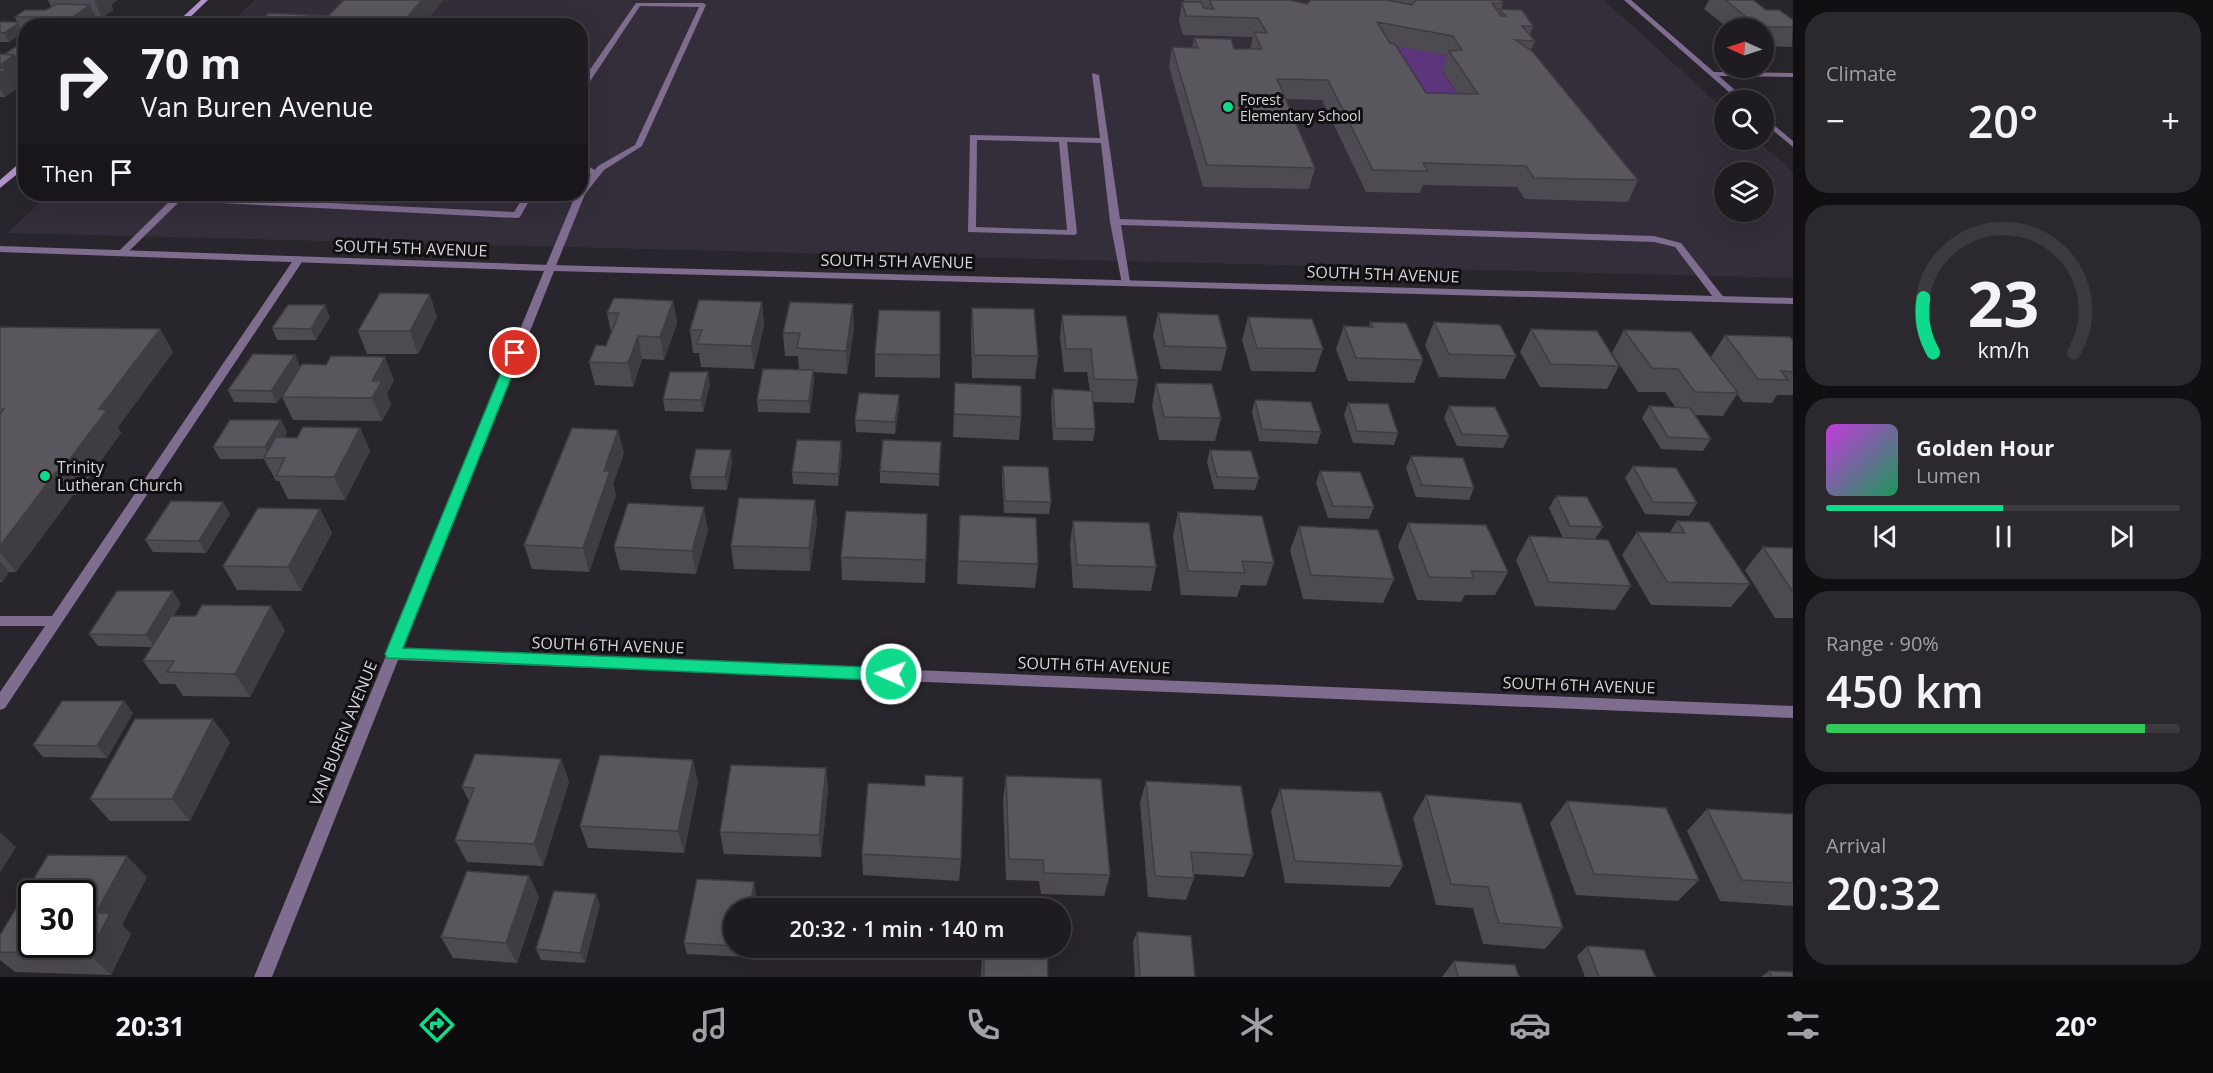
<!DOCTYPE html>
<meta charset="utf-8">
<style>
:root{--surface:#1f1c21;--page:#2c292e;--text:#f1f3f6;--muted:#a1a1a5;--line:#3c3a3f;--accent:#0fd98a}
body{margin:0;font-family:"Open Sans",sans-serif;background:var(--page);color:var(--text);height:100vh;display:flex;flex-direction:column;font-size:22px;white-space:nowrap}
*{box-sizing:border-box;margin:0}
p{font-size:20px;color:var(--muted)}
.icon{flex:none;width:33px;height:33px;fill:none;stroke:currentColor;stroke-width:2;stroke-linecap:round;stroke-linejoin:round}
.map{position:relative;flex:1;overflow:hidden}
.details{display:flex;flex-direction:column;gap:12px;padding:12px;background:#110f12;width:420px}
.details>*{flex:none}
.top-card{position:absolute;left:18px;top:18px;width:570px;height:183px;border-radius:24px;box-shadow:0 6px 24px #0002,0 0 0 2px var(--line);background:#1f1c21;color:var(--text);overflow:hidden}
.needle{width:39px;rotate:273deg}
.tools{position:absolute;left:1714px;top:18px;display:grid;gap:12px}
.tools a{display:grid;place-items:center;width:60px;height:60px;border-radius:50%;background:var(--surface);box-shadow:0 6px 24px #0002,0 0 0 2px var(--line);font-size:30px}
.speed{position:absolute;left:18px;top:880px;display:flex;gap:12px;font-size:30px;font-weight:700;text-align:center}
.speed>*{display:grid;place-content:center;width:78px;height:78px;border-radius:50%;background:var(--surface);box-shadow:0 6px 24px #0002,0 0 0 2px var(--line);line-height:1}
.speed .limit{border:3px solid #111;border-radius:9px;background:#fff;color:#111}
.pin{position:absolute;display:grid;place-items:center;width:51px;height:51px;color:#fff;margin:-26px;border:3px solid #fff;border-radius:50%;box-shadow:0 2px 6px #0007}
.me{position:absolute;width:66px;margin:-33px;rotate:272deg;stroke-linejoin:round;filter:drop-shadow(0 0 4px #0008)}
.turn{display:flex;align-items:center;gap:21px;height:126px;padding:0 24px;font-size:27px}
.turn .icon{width:78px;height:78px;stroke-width:2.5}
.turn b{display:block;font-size:42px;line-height:51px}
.then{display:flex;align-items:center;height:57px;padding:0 24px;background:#0003;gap:12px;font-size:22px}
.big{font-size:45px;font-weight:600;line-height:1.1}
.details .card{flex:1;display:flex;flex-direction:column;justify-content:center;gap:9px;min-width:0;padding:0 21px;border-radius:24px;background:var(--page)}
.details .dial{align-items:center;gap:0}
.dial svg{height:156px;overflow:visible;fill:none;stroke:var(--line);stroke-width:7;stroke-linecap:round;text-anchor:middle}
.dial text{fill:var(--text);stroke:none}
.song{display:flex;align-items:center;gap:18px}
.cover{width:72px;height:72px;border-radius:9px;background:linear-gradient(135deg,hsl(290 70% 55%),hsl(150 70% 35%))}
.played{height:6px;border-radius:3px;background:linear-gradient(90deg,var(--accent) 50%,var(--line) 50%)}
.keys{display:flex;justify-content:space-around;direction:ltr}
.heat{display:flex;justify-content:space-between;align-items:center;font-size:33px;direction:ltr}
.charge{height:9px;border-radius:4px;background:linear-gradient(90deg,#34c759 90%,var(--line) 0)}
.trip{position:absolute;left:723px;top:898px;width:348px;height:60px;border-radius:30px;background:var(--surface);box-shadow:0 6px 24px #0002,0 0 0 2px var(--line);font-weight:600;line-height:60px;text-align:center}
.dock{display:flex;height:96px;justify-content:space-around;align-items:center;background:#0c0b0d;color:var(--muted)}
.dock .icon{width:42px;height:42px}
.dock .selected{color:var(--accent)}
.dock b{font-size:27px;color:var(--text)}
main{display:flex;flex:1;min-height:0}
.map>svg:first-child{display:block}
</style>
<main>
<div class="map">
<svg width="1793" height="977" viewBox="0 0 1793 977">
<rect width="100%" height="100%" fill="#29252c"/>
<!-- built -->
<path fill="#342d3a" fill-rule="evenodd" d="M255,0H1604L1725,110V140H1757L1793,172V278L7,233L49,194H580V26L228,25ZM1725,172H1764V212H1725Z"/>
<!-- green -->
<path fill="#5d357c" d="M1372,41L1446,55L1455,70L1442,71L1471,114L1419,113Z"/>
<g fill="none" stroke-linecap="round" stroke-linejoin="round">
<!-- lane -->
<path fill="#7f6d90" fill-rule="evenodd" d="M636,3H703L706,5L642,146L604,170L585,194L555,268L550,271L547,270L545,268L576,194H580V188L591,175L580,168V162L595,170L598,166L635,145L699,7L640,6L583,92H580V84Z
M1092,73L1099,75L1120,219L1654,236L1681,243L1725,299L1724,301H1716L1675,247L1654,242L1121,225L1130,282L1128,284H1122L1110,222L1101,143L1067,142L1077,233L1075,235L968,232L970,135L1100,138ZM977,140L1059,142L1067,230L976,227Z
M177,194H186L185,196L514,212L525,194H533L520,217L517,218L180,201L125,255H119V251Z
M299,256L304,259L5,708L0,710V692L45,626H0V616H52L294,259Z"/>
<!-- street -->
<path fill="#7f6d90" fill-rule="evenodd" d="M1624,0H1631L1714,72L1793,73V77L1719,76L1746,100H1738Z
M1764,117L1793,141V147L1764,123Z
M0,246L550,265L1793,298V304L554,271L403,649L1793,706V718L398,660L272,977H254L544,271L0,252Z"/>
<!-- secondary -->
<path fill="#b294cc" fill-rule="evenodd" d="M201,0H208L181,26H173Z
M23,160H26V167L0,188V180Z"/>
</g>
<!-- wall -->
<path fill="#4d4a51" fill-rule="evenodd" d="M48,0H117L111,5L113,10L102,18H97L99,24L97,26H26V36L23,33L9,42H0V22H17L15,17L46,10L51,7Z
M1184,0H1289L1307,4L1311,0H1501L1503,3L1501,9L1533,26L1530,35L1535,41L1531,50L1638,180L1628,202L1525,199L1517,187L1423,185L1420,193L1366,192L1322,100L1285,99L1315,168L1309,189L1203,187L1169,67L1172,47L1192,48L1194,38L1234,49H1250L1253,37L1183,35L1179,21L1182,2H1185ZM1396,46L1446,55L1447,56L1442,70L1457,93H1426Z
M1709,0H1753L1766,10L1793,20L1792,47L1764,46V28H1728L1704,9Z
M26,40V67H21L25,74L15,82L18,88L5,97H0V54H5Z
M673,301L677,323L664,360L642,359L633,387L595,385L589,362L606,346L611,332L607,313Z
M762,302L764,325L754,369L701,367L699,353H693L690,330Z
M972,308L1038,356L1035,379L972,378L971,331Z
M1158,313L1227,348L1221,371L1161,369L1153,336Z
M1062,315L1138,380L1134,403L1093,402L1095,429L1093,441L1053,440L1051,401L1053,389L1090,391L1087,372H1064L1060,338Z
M330,317L316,340H277L272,328Z
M437,317L418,354H367L358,331Z
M1248,317L1323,349L1315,372L1251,371L1242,340Z
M1370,322L1423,360L1414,383L1348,381L1336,349L1344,326L1369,327Z
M1434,322L1516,356L1505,379L1439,377L1425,345Z
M0,327L160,329L173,352L118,427L121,433L76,495H73L16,572H9L2,582H0Z
M854,327L847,374L813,372L814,382L810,413L758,412L757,400L799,370L798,356H785L783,333Z
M1531,329L1619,366L1607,389L1540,387L1520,352Z
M1624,330L1711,357L1725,335L1793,340V395H1777L1772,403L1743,402L1737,394L1723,416L1695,415L1711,439L1703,451L1661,449L1642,418L1649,406L1676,408L1665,392H1638L1612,353Z
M875,354L940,355V378L875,377Z
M295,355L300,367L277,403L234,402L228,390Z
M394,380L387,394L391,405L382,421L293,420L282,397Z
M955,383L1021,417L1019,440L953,437Z
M1156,383L1221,418L1215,441L1159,440L1152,406Z
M710,384L703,412L665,411L663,399Z
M1255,400L1321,432L1317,444L1259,441L1252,412Z
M1348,403L1398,433L1394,445L1353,443L1344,415Z
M1449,406L1509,436L1503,448L1457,446L1444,418Z
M899,407L895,434L856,432L855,420Z
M360,428L370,451L345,500L288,499L279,481H276L264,459H220L213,447L287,432L284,438H297Z
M941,442L939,486L880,483V471Z
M1210,450L1259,478L1255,490L1214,489L1207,462Z
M624,453L613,484L616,495L589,572L532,569L524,545Z
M842,453L838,486L793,484L792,472Z
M1411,456L1474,488L1469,500L1416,497L1406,468Z
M732,462L727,490L692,489L690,477Z
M1003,466L1051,502L1049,514L1004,513L1002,478Z
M1633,466L1697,503L1689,516L1645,514L1625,478Z
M1320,471L1374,507L1369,519L1328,518L1316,483Z
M1556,496L1603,527L1595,539L1631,586L1615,610L1535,606L1516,560L1529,536L1563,538L1549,508Z
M815,500L817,523L810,571L734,569L731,546Z
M223,502L230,514L206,553L153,552L145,540Z
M320,509L332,533L301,591L237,590L223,566Z
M1178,512L1274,563L1266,586L1241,585L1237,597L1181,595L1173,536Z
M927,514L925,583L842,580L841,557Z
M960,515L1038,564L1035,588L957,584Z
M1073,521L1156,567L1151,591L1073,588L1070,544Z
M1677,521L1750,584L1731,607L1651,605L1622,555L1637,532H1670Z
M1408,523L1508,572L1495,595H1465L1461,602L1417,600L1398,546Z
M1299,526L1394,579L1383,603L1303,599L1290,550Z
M708,530L696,574L620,570L614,547Z
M1763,547L1793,548V618H1775L1745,570Z
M181,604L173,616L285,630L250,697L183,696L175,684H160L143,661L152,647L98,646L89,634Z
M124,701L133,713L107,758L43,757L33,745Z
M230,742L190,821H110L90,799Z
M561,759L569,782L543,866L467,862L455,840L469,801L462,787Z
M826,768L828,790L821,857L724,854L720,832Z
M1006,776L1110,875L1104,896L1041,894L1039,881L1006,880L1003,799Z
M1146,781L1253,855L1244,877L1193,874L1194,878L1186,900L1148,897L1140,803Z
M698,782L684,853L588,848L580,826Z
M1280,789L1403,866L1390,887L1285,883L1271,811Z
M1426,795L1563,928L1545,949L1483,944L1473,908L1436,905L1413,818Z
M1567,801L1699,880L1678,901L1576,895L1550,823Z
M1707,809L1793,814V906L1720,901L1687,831Z
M862,854L961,859L959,881L863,875Z
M529,876L539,897L517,963L453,958L441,937Z
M147,877L122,925L131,934L111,975L15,972L0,960V935Z
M756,893L754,909H734V948H747L746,957L687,954L684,943Z
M600,905L585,963L541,960L536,949Z
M1137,932L1195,977H1135L1133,942Z
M1587,946L1655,977H1585L1577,956Z
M982,948H1047L1048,977H981Z
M1454,961L1458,977H1442Z
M1769,971L1793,977H1761Z"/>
<!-- shaded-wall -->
<path fill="#3f3c42" d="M94,0H117L111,5L113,10L102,18Z
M422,0H444L422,26H400Z
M90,5L99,24L97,26H69L67,21Z
M536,19L538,26H532Z
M18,24L23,33L9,42L4,33Z
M14,55L25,74L15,82L18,88L5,97L0,88V65Z
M430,294L437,317L418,354L410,331Z
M673,301L677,323L664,360L660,337Z
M762,302L764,325L754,369L751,346Z
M853,304L854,327L847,374L846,351Z
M325,305L330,317L316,340L311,329Z
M160,329L173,352L118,427L121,433L76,495L60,472L99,409Z
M638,336L642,359L633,387L628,363Z
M295,355L300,367L277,403L271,391Z
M385,357L394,380L387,394L391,405L382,421L372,398V381Z
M813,370L814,382L810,413L809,401Z
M708,372L710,384L703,412L701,400Z
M899,395V407L895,434V422Z
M281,420L287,432L271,459L265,447Z
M360,428L370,451L345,500L334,477Z
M618,430L624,453L613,484L616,495L589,572L583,548L604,471Z
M841,441L842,453L838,486V474Z
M731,450L732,462L727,490L725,477Z
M56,472L73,495L16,572L0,552V546Z
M815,500L817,523L810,571L809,548Z
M223,502L230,514L206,553L199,541Z
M704,507L708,530L696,574L692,551Z
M320,509L332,533L301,591L288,567Z
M0,561L9,572L2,582L0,579Z
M173,591L181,604L155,647L146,635Z
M271,606L285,630L250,697L235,674Z
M124,701L133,713L107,758L97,746Z
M213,719L230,742L190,821L172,799Z
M561,759L569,782L543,866L534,844Z
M693,760L698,782L684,853L678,831Z
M826,768L828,790L821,857L819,835Z
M0,832L16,847L0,873Z
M127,856L147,877L122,925L131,934L111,975L89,954L96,913Z
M529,876L539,897L517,963L506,943Z
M754,882L756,893L754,909H750Z
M596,894L600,905L585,963L580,953Z
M744,948H747L746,957Z"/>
<!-- building -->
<path fill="#5a565e" stroke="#3f3c42" stroke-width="1.5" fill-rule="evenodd" d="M344,0H422L400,26H255L269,13L328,16Z
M1209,0H1289L1307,4L1311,0H1387L1412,5L1416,0H1501L1503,3H1492L1501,16H1506L1499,9L1522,10L1533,26H1522L1535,41L1515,40L1532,51L1638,180L1534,178L1526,166L1423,163L1428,171L1373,170L1328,80L1277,79L1315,168L1207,165L1172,47L1198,48L1194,38L1231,39L1234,49H1262L1254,32L1267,33L1258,18L1186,16L1182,2H1201L1204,8L1214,9ZM1377,22L1453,36L1462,50L1449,51L1478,94L1426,93L1395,44L1390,43Z
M1725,0H1753L1766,10H1779L1793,20V27H1759Z
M56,4L90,5L67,21H31L36,17H15L25,10H46Z
M470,19H536L532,26H465Z
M0,22H17L18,24L4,33L0,32Z
M26,40V57H15L14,55L5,54Z
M0,54L14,55L0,65Z
M0,68H7L0,73Z
M380,293L430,294L410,331H358Z
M614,298L673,301L660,337L638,336L628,363L589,362L596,345L606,346L619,313H607Z
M699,300L762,302L751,346L697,344L702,330H690Z
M790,302L853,304L846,351L797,348L800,333H783Z
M288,305H325L311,329L272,328Z
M972,308L1034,309L1038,356L974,355Z
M879,310L940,311V355L875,354Z
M1158,313L1218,315L1227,348L1165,346Z
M1062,315L1126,316L1138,380L1094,379L1091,349H1066Z
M1248,317L1312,319L1323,349L1257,348Z
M1370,322L1406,323L1423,360L1356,358L1344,326L1373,327Z
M1434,322L1500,325L1516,356L1449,354Z
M0,327L160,329L99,409L107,410L60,472H56L0,546V414L4,409H0Z
M1531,329L1597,331L1619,366L1551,364Z
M1624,330L1691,332L1738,393L1695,392L1678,369L1652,368Z
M1725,335L1790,337L1793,340V372L1781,371L1788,380L1758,379Z
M253,354L295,355L271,391L228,390Z
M331,356L385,357L372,381H382L372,398L282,397L302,364L326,365Z
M763,369L813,370L809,401L757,400Z
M670,372H708L701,400L663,399Z
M955,383L1021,386V417L954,414Z
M1156,383L1212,384L1221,418L1164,417Z
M1053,389L1092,391L1095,429L1055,428Z
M859,393L899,395L895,422L855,420Z
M1255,400L1311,402L1321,432L1262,429Z
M1348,403L1388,404L1398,433L1357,431Z
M1449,406L1495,407L1509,436L1462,434Z
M1649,406L1690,408L1711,439L1668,437Z
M230,420H281L265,447H213Z
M303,427L360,428L334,477L276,476L285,458H264L276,437L297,438Z
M572,428L618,430L604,471H610L583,548L524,545Z
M797,440L841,441L838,474L792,472Z
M883,440L941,442L939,474L880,471Z
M696,449L731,450L725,477H690Z
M1210,450L1251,451L1259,478L1217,477Z
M1411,456L1463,458L1474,488L1422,485Z
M1003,466L1048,467L1051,502L1005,501Z
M1633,466L1676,468L1697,503L1653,502Z
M1320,471L1360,472L1374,507L1333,506Z
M1556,496L1587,497L1603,527L1570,526Z
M739,498L815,500L809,548L731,546Z
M171,501L223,502L199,541L145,540Z
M628,503L704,507L692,551L614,547Z
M258,508L320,509L288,567L223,566Z
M846,511L927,514L926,560L841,557Z
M1178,512L1262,516L1274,563L1242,561L1245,573L1188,571Z
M960,515L1036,518L1038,564L958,561Z
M1073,521L1149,523L1156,567L1077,565Z
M1677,521L1709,522L1750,584L1667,582L1637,532L1685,533Z
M1408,523L1486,525L1508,572L1471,571L1474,578L1429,577Z
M1299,526L1378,530L1394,579L1311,575Z
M1529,536L1608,540L1631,586L1549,582Z
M1763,547L1793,548V592Z
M117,591H173L146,635L89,634Z
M202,605L271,606L235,674L167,672L174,661H143L171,616H196Z
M62,701H124L97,746L33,745Z
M135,719H213L172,799H90Z
M475,754L561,759L534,844L455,840L474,788L462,787Z
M600,755L693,760L678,831L580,826Z
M731,765L826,768L819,835L720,832Z
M925,775L963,777L961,859L862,854L868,783L925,786Z
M1006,776L1101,779L1110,875L1044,873L1043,860L1009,859Z
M1146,781L1241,786L1253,855L1191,852L1194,878L1155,876Z
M1280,789L1381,792L1403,866L1295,861Z
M1426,795L1521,803L1563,928L1499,923L1488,887L1451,884Z
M1567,801L1666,808L1699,880L1594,874Z
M1707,809L1793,814V883L1742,880Z
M48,855L127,856L96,913H110L89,954L0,952V935ZM32,894H82V945H32Z
M467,871L529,876L506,943L441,937Z
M697,879L754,882L750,909H734V946L684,943Z
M554,891L596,894L580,953L536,949Z
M1137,932L1191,936L1195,977H1140Z
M1587,946L1644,950L1655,977H1599Z
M984,948H1047L1048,977H984Z
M1454,961L1515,965L1519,977H1458Z
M1769,971L1793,972V977H1772Z"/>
<!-- route -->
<path fill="#0fd98a" stroke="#0a8d5a" stroke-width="1.5" d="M515,350L521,353L403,648L891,668L897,670L899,674L897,679L891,681L387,658L385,654L509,353Z"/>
<!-- markers -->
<g fill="#0fd98a" stroke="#110f12" stroke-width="2">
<circle cx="1228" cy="107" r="6"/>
<circle cx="45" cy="476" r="6"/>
</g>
<g text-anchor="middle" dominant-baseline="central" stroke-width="6" stroke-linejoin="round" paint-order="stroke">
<!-- far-poi labels -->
<g font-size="14" fill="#d8d6db" stroke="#110f12" text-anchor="start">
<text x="1240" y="99">Forest<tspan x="1240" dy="16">Elementary School</tspan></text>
</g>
<!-- street labels -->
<g font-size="16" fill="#d8d6db" stroke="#110f12">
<text transform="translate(411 248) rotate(2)">SOUTH 5TH AVENUE</text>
<text transform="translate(897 261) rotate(1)">SOUTH 5TH AVENUE</text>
<text transform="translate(1383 274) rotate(2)">SOUTH 5TH AVENUE</text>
<text transform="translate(608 645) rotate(2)">SOUTH 6TH AVENUE</text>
<text transform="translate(1094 665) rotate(2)">SOUTH 6TH AVENUE</text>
<text transform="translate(1579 685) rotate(2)">SOUTH 6TH AVENUE</text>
<text transform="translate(343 733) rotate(-68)">VAN BUREN AVENUE</text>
</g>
<!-- poi labels -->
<g font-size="16" fill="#d8d6db" stroke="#110f12" text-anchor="start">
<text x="57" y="467">Trinity<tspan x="57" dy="18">Lutheran Church</tspan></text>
</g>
</g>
</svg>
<div class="tools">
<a><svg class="needle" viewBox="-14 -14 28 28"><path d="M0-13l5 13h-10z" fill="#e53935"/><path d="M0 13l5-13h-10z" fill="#a1a1a5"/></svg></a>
<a><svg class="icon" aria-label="search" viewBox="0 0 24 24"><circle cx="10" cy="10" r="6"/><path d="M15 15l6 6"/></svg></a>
<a><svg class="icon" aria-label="layers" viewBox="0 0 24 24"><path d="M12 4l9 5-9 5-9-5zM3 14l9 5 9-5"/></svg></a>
</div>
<div class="speed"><div class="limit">30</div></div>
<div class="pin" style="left:515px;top:353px;background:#d93025"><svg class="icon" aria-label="arrive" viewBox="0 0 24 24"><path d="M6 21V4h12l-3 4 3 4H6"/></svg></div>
<svg class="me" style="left:891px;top:674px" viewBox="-20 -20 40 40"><circle r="17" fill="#0fd98a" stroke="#fff" stroke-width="3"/><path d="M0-11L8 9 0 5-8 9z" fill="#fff"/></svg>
<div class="trip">20:32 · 1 min · 140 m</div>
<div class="top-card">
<div class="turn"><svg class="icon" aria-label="right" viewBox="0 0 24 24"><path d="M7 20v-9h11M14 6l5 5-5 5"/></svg><div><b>70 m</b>Van Buren Avenue</div></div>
<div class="then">Then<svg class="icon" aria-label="arrive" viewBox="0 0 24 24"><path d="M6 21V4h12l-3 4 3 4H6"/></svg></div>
</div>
</div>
<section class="details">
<div class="card"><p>Climate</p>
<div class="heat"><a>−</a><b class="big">20°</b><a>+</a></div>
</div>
<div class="card dial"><svg viewBox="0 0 100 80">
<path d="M14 69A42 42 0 1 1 86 69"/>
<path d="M14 69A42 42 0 0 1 9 41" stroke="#0fd98a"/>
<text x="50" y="56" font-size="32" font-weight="700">23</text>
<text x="50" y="72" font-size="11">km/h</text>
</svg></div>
<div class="card">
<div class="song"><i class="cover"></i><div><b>Golden Hour</b><p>Lumen</p></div></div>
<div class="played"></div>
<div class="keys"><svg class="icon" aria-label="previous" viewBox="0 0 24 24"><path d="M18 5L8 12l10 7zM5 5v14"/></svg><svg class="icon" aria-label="pause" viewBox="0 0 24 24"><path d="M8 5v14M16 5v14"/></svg><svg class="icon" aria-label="next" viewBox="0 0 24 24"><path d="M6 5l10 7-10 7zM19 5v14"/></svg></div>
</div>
<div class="card"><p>Range · 90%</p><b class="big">450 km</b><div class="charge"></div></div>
<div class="card"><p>Arrival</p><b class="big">20:32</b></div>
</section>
</main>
<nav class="dock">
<b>20:31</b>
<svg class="icon selected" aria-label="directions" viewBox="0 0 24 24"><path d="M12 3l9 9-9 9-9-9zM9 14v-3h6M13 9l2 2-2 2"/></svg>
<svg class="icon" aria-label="music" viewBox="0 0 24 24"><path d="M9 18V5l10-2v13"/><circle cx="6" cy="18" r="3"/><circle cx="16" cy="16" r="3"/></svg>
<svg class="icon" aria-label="phone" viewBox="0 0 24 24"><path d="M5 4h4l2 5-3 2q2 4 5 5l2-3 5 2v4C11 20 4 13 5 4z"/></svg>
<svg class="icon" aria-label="climate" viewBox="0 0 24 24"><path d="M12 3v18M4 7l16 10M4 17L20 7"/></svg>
<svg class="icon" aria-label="car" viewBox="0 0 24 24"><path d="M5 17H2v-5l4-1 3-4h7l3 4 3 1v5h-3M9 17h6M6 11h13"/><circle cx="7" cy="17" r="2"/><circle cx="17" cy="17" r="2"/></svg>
<svg class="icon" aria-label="filters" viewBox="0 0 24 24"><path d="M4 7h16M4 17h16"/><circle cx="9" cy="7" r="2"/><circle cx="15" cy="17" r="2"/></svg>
<b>20°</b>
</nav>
